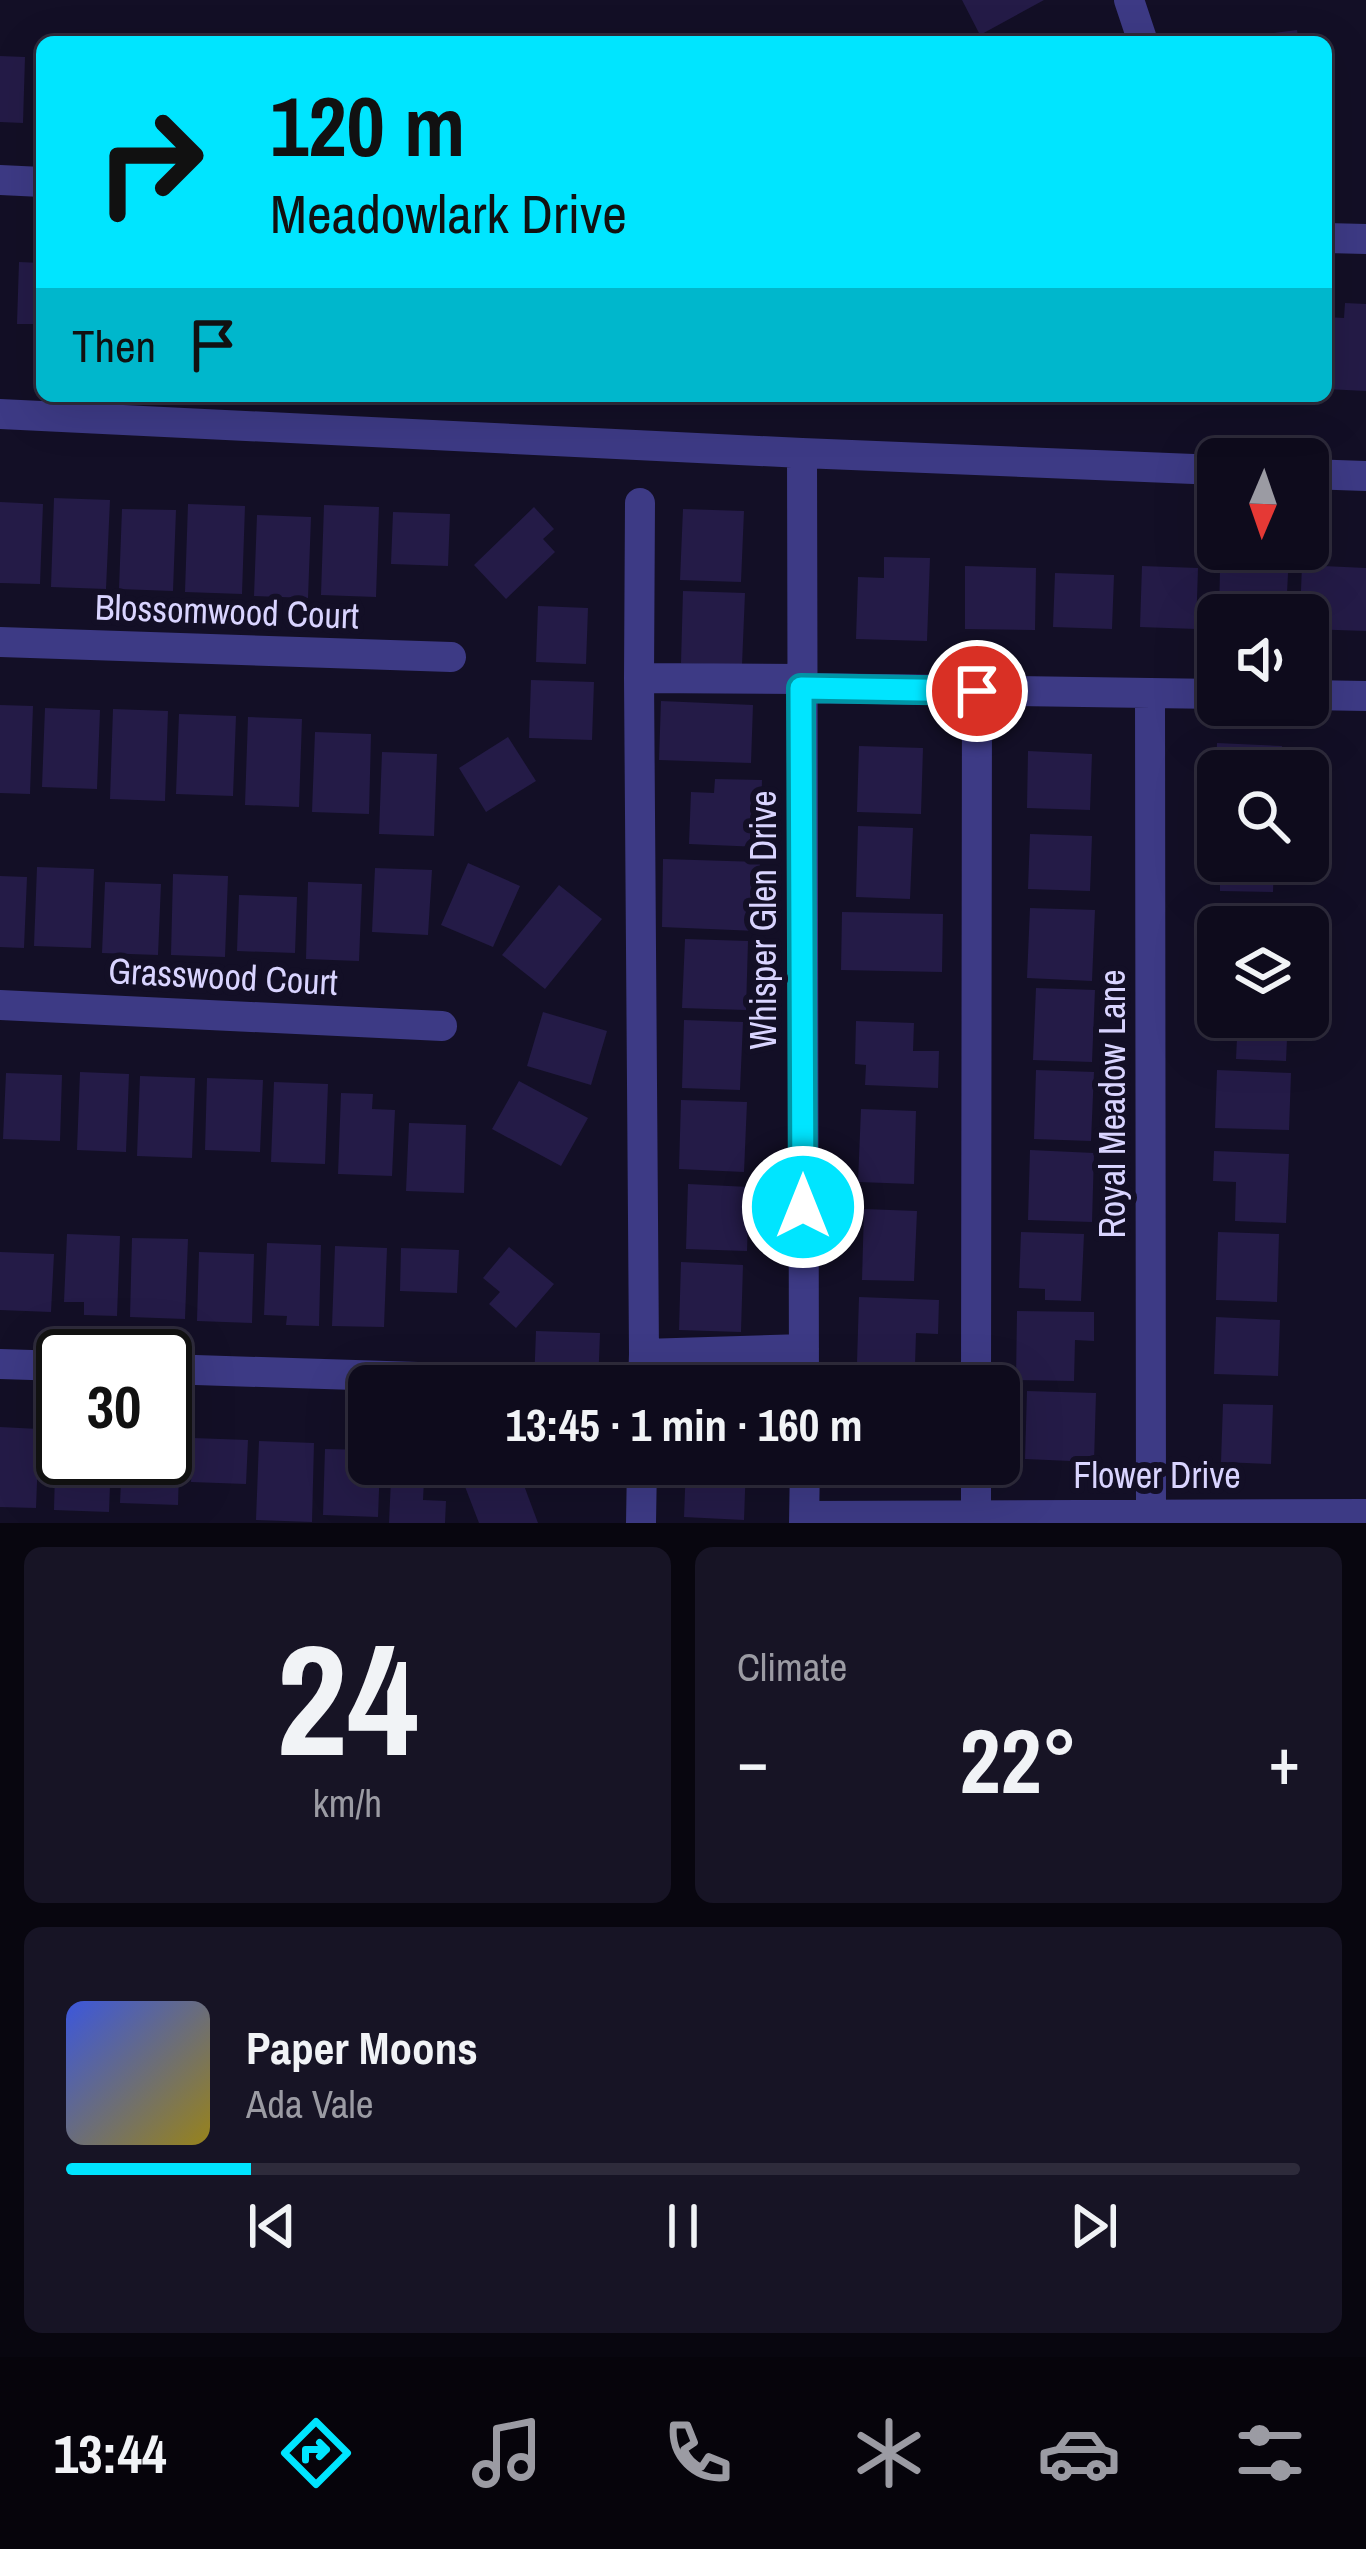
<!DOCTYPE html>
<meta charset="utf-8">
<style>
:root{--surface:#0e0b1c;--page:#171425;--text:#f1f3f6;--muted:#9b9ba3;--line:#2e2b3b;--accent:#00e5ff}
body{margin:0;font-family:"Archivo Narrow",sans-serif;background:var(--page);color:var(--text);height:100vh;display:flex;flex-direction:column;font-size:45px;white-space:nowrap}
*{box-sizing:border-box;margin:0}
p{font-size:39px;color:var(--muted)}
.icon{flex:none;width:66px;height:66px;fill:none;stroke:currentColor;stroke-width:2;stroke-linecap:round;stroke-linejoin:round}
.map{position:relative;height:1523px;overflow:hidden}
.panel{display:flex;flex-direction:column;gap:24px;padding:24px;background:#08060f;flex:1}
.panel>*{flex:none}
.guide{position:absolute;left:36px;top:36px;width:1296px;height:366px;border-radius:18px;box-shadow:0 12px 48px #0002,0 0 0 3px var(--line);background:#00e5ff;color:#111;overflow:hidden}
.needle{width:78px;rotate:182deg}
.controls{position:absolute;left:1197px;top:438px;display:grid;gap:24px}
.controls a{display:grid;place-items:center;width:132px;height:132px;border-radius:18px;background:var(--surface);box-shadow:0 12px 48px #0002,0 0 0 3px var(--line);font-size:60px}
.speed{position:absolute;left:36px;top:1329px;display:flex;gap:24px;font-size:60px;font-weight:700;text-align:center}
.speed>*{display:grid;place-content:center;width:156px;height:156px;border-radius:50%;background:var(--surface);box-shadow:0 12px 48px #0002,0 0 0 3px var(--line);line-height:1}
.speed .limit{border:6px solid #111;border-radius:18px;background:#fff;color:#111}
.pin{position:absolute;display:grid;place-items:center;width:102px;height:102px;color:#fff;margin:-51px;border:6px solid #fff;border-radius:50%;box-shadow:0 3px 12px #0007}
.me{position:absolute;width:132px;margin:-66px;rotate:0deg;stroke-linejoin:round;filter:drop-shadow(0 0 9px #0008)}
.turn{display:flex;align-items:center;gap:42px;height:252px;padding:0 36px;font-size:54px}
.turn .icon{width:156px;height:156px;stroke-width:2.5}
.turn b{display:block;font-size:84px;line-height:102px}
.then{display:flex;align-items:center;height:114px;padding:0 36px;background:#0003;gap:24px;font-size:45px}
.big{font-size:90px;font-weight:800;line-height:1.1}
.panel .card{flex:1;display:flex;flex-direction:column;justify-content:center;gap:18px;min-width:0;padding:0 42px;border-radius:18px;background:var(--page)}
.panel .dial{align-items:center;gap:0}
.dial b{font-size:156px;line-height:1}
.song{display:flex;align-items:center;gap:36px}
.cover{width:144px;height:144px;border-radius:18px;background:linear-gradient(135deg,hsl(230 70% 55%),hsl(50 70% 35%))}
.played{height:12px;border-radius:6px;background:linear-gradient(90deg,var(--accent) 15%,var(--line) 15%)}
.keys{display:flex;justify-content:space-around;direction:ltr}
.heat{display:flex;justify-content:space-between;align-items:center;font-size:66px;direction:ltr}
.panel .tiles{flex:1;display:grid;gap:24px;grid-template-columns:1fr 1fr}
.card:last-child{grid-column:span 2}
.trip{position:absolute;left:348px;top:1365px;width:672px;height:120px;border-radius:18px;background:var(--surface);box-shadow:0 12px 48px #0002,0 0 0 3px var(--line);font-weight:800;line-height:120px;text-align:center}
.menu{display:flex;height:192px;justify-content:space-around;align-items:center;background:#06040b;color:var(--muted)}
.menu .icon{width:84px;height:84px}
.menu .current{color:var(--accent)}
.menu b{font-size:54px;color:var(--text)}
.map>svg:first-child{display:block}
</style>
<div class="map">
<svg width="1366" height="1523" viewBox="0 0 1366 1523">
<rect width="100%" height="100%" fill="#130f26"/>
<!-- building -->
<path fill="#241b47" d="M962,0H1044L980,35Z
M1297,30L1299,42H1228V39Z
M60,35L114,37V42H59Z
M0,56L25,57L23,123L0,122Z
M19,262L42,263V324H17Z
M1345,303L1366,304V391L1326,389V317L1344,318Z
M54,498L110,500L106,589L51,587Z
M0,502L43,504L40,584L0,583Z
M188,504L245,506L242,594L185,592Z
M324,505L379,507L376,597L321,595Z
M534,507L554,529L543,539L555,552L506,599L474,565Z
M122,509L176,510L173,591L119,589Z
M683,509L744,511L741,582L680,580Z
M393,512L450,514L448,566L391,564Z
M257,515L311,517L308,598L254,596Z
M884,557L930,558L927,641L856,639L858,577L884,578Z
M1302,565L1366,568V631L1308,629V615H1300Z
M965,566L1036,568L1035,630L965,629Z
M1142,566L1198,568L1196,629L1140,627Z
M1220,570L1288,573L1286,615H1219Z
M1055,573L1114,575L1112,629L1053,627Z
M683,591L745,593L742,665L681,663Z
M538,606L588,608L586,664L536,662Z
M531,680L594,682L592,740L529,738Z
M661,701L753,705L751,763L659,760Z
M0,705L33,706L30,794L0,793Z
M45,708L100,710L97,789L42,787Z
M113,709L168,711L165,801L110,799Z
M179,714L236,716L233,796L176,794Z
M248,717L302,719L299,807L245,805Z
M315,732L371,734L369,814L312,812Z
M508,737L536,781L486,812L459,768Z
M1217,743L1282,746L1281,771H1216Z
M859,746L923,748L921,814L857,812Z
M1028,751L1092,754L1090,810L1027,808Z
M382,752L437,754L434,836L379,834Z
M715,779L762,780L760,847L689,844L691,792L714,793Z
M858,826L913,828L910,899L856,897Z
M1030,834L1092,836L1090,891L1028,889Z
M663,859L760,862L757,931L662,927Z
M1220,861H1274L1273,892L1220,891Z
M468,863L520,886L493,947L441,925Z
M37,867L94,869L91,948L34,946Z
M375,868L432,870L428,935L372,932Z
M173,874L228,876L225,957L171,955Z
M0,876L27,877L24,948L0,947Z
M105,882L161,884L158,955L102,953Z
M308,882L362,884L359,961L306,959Z
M559,885L602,919L545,989L502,955Z
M239,895L297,897L295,953L237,951Z
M1030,908L1095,910L1092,981L1027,978Z
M1216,908L1280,910V927H1215Z
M842,912L943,914L942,972L841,970Z
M685,939L748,941L746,1010L682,1008Z
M1036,988L1095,990L1092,1062L1033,1060Z
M543,1012L607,1031L591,1085L527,1066Z
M1238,1017H1288L1286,1061L1236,1059Z
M684,1020L743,1022L740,1090L682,1088Z
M856,1021L914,1023L913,1051H939L938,1088L865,1085L866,1065L855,1064Z
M1036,1070L1094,1072L1091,1141L1034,1139Z
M1217,1070L1291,1073L1289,1130L1215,1128Z
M80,1072L129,1074L126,1152L77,1150Z
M6,1073L62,1075L60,1141L3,1139Z
M140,1076L195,1078L192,1158L137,1156Z
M207,1078L263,1080L260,1152L205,1150Z
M519,1081L588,1118L561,1166L492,1129Z
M274,1082L328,1084L325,1164L271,1162Z
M341,1093L373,1094L372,1109L395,1110L392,1176L338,1174Z
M681,1100L747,1102L744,1172L679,1169Z
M861,1109L916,1111L914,1184L858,1182Z
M409,1123L466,1125L464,1193L406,1191Z
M1030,1150L1094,1153L1092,1222L1028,1220Z
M1214,1151L1289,1154L1286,1223L1235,1221L1236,1182L1213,1181Z
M688,1184L749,1187L747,1251L686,1249Z
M864,1209L917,1211L914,1281L862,1280Z
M1021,1232L1084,1234L1081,1301L1045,1300V1289L1019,1288Z
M1218,1232L1279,1234L1277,1302L1216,1300Z
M67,1234L120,1236L117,1316L84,1315V1302H64Z
M132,1238L188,1239L185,1319L130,1317Z
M267,1243L321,1245L319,1326L286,1325L287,1316L264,1315Z
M335,1246L387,1248L384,1327L332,1326Z
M509,1247L554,1284L516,1328L489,1304L500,1292L483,1278Z
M401,1248L459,1250L457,1293L400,1291Z
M0,1252L54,1254L51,1312L0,1310Z
M199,1252L254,1254L252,1323L197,1321Z
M681,1262L743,1265L741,1332L679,1330Z
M859,1297L939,1300L938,1334L916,1333L915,1365L857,1363Z
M1017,1311L1094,1312V1341L1075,1340L1074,1381L1016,1380Z
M1216,1317L1280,1320L1278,1376L1214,1374Z
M536,1331L600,1333L598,1386L534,1384Z
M694,1368L747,1369V1386H694Z
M1027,1391L1096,1393L1094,1462L1025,1459Z
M1223,1404L1273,1405L1271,1464L1221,1462Z
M0,1427L39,1429L36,1508L0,1507Z
M56,1430L63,1431V1458H111L109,1512L54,1510Z
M165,1434L180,1435L178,1505L120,1503L122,1458H165Z
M193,1438L248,1440L246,1484L191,1482Z
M259,1441L314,1443L312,1522L256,1520Z
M325,1449L369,1450V1464H380L378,1517L323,1515Z
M516,1464L538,1523H479L464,1484Z
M538,1464H600L591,1485Z
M686,1464H746L744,1520L684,1517Z
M391,1479L424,1480L423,1500L446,1501L445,1523H389Z"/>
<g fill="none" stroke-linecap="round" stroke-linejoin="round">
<!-- minor -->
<path stroke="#3d3a85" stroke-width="30" d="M1129,0L1143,42
M0,180L42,182
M1326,238L1366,239
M0,414L802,453L1218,470
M802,453L804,1386
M1308,474L1366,476
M0,642L451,657
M639,678L640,503
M801,679L639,678L644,1354L804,1349
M801,688L1218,694
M1150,693L1151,1515
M1308,695L1366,696
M0,1005L442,1026
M0,1364L63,1366
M165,1369L449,1378
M643,1386L644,1354
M976,1386L977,691
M976,1515V1464
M805,1516L1366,1514
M641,1523L642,1464
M804,1523L805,1464"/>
</g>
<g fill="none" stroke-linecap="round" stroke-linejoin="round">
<!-- route casing -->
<g stroke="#0095a6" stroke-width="30">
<path id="route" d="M803,1207L801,688L977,691"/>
</g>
<!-- route -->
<use href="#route" stroke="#00e5ff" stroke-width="21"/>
</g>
<g text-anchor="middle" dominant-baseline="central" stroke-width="12" stroke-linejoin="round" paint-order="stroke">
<!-- street labels -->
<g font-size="36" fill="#d9d4ff" stroke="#130f26">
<text transform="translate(227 611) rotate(2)">Blossomwood Court</text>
<text transform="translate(763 920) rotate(-90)">Whisper Glen Drive</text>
<text transform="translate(223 976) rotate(3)">Grasswood Court</text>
<text transform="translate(1112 1104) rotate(-90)">Royal Meadow Lane</text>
<text x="1157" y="1475">Flower Drive</text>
</g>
</g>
</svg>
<div class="controls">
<a><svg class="needle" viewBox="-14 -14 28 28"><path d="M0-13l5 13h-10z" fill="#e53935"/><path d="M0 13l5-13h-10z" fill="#9b9ba3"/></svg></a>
<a><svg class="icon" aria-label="sound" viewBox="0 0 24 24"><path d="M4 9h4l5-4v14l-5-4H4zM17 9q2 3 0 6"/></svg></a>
<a><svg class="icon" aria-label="search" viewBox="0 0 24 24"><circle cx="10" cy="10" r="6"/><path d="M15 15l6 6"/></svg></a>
<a><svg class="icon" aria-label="layers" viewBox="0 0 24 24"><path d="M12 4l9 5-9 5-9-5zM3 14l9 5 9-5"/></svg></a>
</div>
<div class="speed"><div class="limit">30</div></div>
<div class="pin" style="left:977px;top:691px;background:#d93025"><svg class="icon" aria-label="arrive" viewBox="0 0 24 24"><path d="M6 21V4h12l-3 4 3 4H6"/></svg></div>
<svg class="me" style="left:803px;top:1207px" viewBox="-20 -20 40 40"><circle r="17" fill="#00e5ff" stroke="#fff" stroke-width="3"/><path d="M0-11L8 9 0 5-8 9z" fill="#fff"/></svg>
<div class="trip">13:45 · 1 min · 160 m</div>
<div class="guide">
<div class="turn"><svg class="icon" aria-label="right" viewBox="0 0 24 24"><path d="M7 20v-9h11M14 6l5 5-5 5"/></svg><div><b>120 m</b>Meadowlark Drive</div></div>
<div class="then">Then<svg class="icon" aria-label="arrive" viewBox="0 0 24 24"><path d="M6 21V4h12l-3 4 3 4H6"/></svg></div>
</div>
</div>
<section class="panel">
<div class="tiles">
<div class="card dial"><b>24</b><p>km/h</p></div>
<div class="card"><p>Climate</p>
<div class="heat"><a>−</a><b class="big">22°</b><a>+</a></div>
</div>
<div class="card">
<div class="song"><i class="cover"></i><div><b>Paper Moons</b><p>Ada Vale</p></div></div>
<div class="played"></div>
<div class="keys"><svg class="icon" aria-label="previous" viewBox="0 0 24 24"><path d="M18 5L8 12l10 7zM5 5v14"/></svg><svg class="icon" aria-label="pause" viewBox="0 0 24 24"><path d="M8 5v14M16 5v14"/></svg><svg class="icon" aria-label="next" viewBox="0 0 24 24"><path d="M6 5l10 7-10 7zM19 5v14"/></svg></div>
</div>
</div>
</section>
<nav class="menu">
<b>13:44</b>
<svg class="icon current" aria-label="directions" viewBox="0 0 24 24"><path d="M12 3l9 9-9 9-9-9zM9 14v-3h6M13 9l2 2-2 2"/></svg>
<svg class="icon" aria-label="music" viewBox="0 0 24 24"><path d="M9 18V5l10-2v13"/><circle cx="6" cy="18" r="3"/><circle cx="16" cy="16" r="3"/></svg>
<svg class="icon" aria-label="phone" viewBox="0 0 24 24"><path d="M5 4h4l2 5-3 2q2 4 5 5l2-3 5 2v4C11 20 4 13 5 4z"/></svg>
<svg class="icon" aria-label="climate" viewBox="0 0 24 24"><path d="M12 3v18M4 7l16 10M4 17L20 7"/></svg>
<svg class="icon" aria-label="car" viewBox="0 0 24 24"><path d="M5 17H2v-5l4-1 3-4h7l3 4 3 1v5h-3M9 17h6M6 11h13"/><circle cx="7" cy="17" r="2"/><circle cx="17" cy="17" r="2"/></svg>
<svg class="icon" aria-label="filters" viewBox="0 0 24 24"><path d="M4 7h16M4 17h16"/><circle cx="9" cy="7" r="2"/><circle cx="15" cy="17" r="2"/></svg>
</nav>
